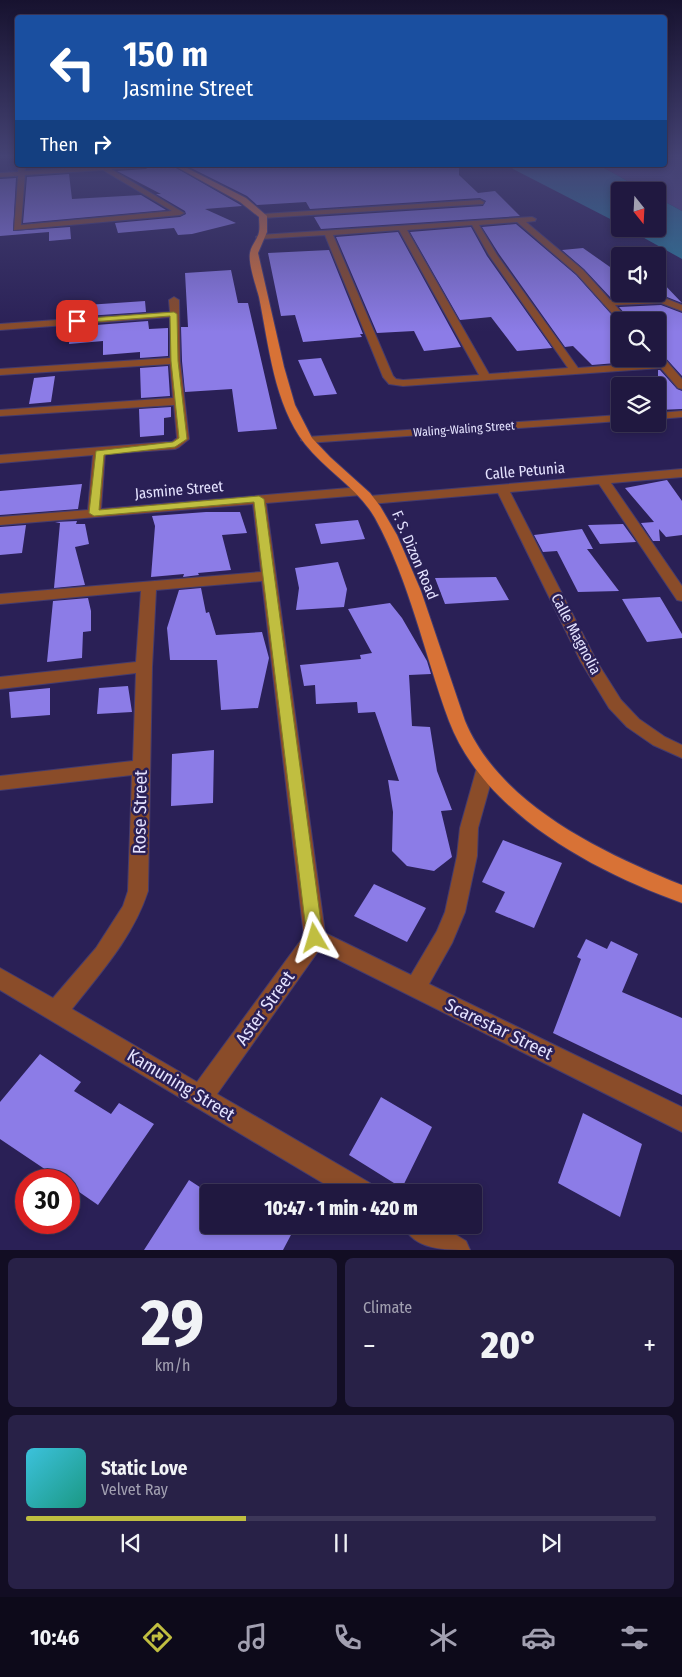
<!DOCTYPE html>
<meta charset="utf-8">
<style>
:root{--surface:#201840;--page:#282147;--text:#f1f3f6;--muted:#a2a0b1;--line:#3d3759;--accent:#c0be40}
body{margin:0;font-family:"Fira Sans Condensed",sans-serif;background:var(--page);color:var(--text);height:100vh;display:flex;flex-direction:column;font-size:19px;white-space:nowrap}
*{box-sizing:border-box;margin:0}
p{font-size:16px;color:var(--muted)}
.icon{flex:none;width:28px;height:28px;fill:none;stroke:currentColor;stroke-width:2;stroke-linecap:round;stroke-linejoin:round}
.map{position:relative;height:1250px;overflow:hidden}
.side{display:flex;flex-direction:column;gap:8px;padding:8px;background:#120d23;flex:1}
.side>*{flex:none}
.banner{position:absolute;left:15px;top:15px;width:652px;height:152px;border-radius:5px;box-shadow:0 2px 8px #0003,0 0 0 1px var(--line);background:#1a4fa0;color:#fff;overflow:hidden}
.needle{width:32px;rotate:162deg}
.buttons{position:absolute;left:611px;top:182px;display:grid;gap:10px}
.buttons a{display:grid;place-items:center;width:55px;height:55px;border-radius:5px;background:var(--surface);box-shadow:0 2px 8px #0003,0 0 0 1px var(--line);font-size:25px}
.speed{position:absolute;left:15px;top:1169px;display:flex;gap:10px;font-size:25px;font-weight:700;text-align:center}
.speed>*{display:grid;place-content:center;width:65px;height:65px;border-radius:50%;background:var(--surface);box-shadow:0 2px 8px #0003,0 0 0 1px var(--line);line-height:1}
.speed .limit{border:8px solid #d22;background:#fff;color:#111}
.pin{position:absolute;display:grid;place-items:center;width:42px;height:42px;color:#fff;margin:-21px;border-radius:10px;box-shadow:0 2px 8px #0006}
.me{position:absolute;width:55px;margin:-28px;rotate:353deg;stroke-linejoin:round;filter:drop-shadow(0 0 4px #0008)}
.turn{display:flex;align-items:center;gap:18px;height:105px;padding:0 25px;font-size:22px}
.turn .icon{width:65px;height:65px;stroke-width:2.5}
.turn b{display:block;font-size:35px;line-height:42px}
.then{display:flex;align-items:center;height:48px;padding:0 25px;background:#0003;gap:10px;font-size:19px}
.big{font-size:38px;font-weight:800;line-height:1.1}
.side .widget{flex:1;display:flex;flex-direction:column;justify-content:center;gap:8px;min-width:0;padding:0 18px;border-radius:8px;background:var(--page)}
.side .dial{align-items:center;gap:0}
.dial b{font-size:65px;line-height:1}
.song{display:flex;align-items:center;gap:15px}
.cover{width:60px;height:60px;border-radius:8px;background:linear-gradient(135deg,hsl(190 70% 55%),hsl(170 70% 35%))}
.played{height:5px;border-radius:2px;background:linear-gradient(90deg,var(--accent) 35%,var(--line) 35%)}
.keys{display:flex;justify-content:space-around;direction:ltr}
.heat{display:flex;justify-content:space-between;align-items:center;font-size:28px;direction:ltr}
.side .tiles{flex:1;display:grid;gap:8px;grid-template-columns:1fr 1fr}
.widget:last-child{grid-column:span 2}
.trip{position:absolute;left:200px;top:1184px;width:282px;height:50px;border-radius:5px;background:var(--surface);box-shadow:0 2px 8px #0003,0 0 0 1px var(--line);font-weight:800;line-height:50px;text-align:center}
.dock{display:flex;height:80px;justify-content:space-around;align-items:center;background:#0d0a1a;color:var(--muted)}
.dock .icon{width:35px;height:35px}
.dock .active{color:var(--accent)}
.dock b{font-size:22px;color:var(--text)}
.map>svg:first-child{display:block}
</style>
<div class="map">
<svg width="682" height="1250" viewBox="0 0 682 1250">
<rect width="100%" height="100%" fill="#2a2056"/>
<!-- green -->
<path fill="#524989" d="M665,157H682V211L658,198V191H645L599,165H665Z"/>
<!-- water -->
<path fill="#297e9e" d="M510,165H599L645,191H620V224L513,169Z
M658,198L682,211V259L628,229H658Z"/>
<!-- building -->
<path fill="#8c7ce7" d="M151,165H171L239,204L242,206L205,209L236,223L192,234L178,235L174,228L118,233L115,223L180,217L186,214L185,211L156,194H161L117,171L146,169Z
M185,165L304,167L305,165H459V175L478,193L495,191L520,216L321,229L314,217L483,206L486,201L480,198L310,209L306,202L257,205L247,196Z
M69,174L72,199L141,195L166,210L23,223L27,177Z
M16,178L13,231L70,227L71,239L49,241V232L0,236V179Z
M516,224L576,275L620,324V359H651L652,360L592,365L573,346L565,347L499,254L482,227Z
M471,227L487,256L552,348L517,351L491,317L460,320L410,232Z
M398,232L461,347L424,351L414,331L377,333L336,237Z
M583,248L620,274V294H658V282L661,281L682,303L662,295L611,298L584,269L562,250Z
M329,250L363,334H360L362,337L303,342L295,315L281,316L268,253Z
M231,270L238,303H248L277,429L238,432L232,389L185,392L182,361L181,327H188L185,273Z
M145,301L146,312L71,317L72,306Z
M661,305L682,313V376L663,355L658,353V321H631L619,307Z
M148,321L149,329L168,328V356L140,358V352L103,355V341L69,344L70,327Z
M321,358L337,394L314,396L298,360Z
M168,366L170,396L141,398L140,368Z
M658,370H660L677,389L682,391V409L658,410Z
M55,376L51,402L29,404L34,378Z
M171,407V417L164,418V435L140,437L139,409Z
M667,480L682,501V535L666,537L659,529L660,541H653L641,523L654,522L625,488Z
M82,484L78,509L0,515V491Z
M206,512H240L247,533L222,535L231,570L198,573L199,575L183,577L184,574L151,577L155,526L152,516Z
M358,520L365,539L321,544L315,524Z
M77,521L76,524H85L89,544L75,547L85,585L54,588L60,523L55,522Z
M623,524L636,542L600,544L588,525Z
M26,525L22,553L0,555V527Z
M582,529L593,549H587L619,591L578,592L557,551L543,552L534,535Z
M338,562L347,589L344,607L296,610L299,588L295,568Z
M496,577L509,600L445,604L435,578Z
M201,588L206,613L209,612L216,635L262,632L269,658L258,708L221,710L217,660H170L167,628L179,590Z
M660,597L682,634V638L647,642L622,599Z
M88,598L91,611V631L83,632L82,658L47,662L53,601Z
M390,603L402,618L427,661L431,674L409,675L412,726L430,727L437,771L452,810L441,811L452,857L434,871L407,866L392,851L393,812L388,780L399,781L375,712L358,713L357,702L316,704L315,685L304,686L300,665L361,659L360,655L372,653L348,609Z
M128,686L132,712L97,714L99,688Z
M50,688V715L11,718L9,692Z
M214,750L213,803L171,806L172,754Z
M503,840L562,863L534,928L495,912L505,892L482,882Z
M374,884L426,908L407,942L354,916Z
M586,939L607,949L611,941L638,954L622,992L682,1018V1095L553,1033L581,959L577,957Z
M40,1054L81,1082L74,1091L111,1114L119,1103L154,1124L98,1205L69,1185V1180H61L0,1139V1102Z
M381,1097L432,1127L402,1188L349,1155Z
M583,1113L642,1144L620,1217L558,1183Z
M189,1180L209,1193V1225H280L292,1233L283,1250H144Z"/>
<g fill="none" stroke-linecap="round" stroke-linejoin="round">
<!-- minor casing -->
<g stroke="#443b6e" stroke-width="2">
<path id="minor" d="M19,165H25V171L117,165H149L146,167L111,169L184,213L180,215L14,230L18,176L0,177V173L18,172ZM103,170L172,211L21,225L25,175Z
M480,200L484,202L483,204L263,218L259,216L263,214Z
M532,217L536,219L535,221L526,222L583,270L610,300L662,297L682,305V311L661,303L615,305L629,321L620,322L577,274L517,222L479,225L497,255L578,368L656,362L653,359H658V355L662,356L682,379V389L678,388L661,368L403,386L389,384L383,377L325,235L260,239L256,237L260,235ZM472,225L489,255L568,368L489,374L407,230ZM399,230L479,375L403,380L396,379L393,376L333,235Z
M174,297L179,300L180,361L189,439L179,447L175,449L105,454L101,509L361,487L367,491L361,495L266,503L325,933L411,975L437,931L445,912L457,856L460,828L476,771L479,766L485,764L491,766L494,771L478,828L477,856L465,912L452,943L429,984L682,1107V1132L319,950L217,1094L370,1183L374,1192H338L0,990V968L53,998L96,948L123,906L128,891L132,775L0,790V776L133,761L136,673L0,689V677L136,662L141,591L0,604V594L261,572L253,504L0,525V517L88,510L93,455L0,463V455L166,442H172L177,438L174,405L0,416V410L173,398L170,364L0,375V369L170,358V317L0,330V324L170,312L169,300ZM262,581L304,936L197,1082L72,1009C102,971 133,937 148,891L152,667L156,590Z
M682,411V417L658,419V413Z
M620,415V421L307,443L301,440L307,437Z
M682,469V477L611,483L682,586V601L677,600L599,484L510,492L597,662L621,700L639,719L665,737L682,745V758L653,745L627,727L609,708L581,662L498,493L370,504L364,500L370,496Z
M403,1225H440L466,1241L470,1250C445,1250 414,1250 403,1225Z"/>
</g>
<!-- major casing -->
<g stroke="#443b6e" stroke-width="2">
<path id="major" d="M173,165H181L246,198L267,216V232L258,253L284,367L295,405L312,438L330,457L370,493L380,506L397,535L421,591L465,721C500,805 603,853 682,885V903C593,871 484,813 449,721C424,653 410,582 375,518C358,488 326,471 305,444C274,404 269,346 259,297C256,286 248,263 250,253C251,245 258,239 259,232C260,227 259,221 259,217L240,202Z"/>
</g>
<!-- minor -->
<use href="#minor" fill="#8a4c29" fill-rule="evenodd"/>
<!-- major -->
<use href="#major" fill="#d87236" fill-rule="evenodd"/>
</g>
<!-- sky -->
<linearGradient id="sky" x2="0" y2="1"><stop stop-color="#17122f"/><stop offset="0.47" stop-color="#444273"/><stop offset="1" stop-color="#444273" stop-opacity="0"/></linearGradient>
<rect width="682" height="332" fill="url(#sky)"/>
<!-- route -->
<path fill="#c0be40" stroke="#7d7c2a" d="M174,312L177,314L178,361L187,439L175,447L104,455L99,510L259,496L264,499L323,938L321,943L315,945L310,943L307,938L254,502L94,516L89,513L96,451L173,442L179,438L171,361L170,316L77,323L74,321L77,319Z"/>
<g text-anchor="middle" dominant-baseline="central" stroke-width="5" stroke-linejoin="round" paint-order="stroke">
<!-- far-street labels -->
<g font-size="12" fill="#e5e3ff" stroke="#2a2056">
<text transform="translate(464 429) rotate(-4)">Waling-Waling Street</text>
</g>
<!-- street labels -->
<g font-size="15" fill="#e5e3ff" stroke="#2a2056">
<text transform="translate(525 471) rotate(-5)">Calle Petunia</text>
<text transform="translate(179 490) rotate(-5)">Jasmine Street</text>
<text transform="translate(415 555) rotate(67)">F. S. Dizon Road</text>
<text transform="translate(576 634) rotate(62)">Calle Magnolia</text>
</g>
<!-- near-street labels -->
<g font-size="18" fill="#e5e3ff" stroke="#2a2056">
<text transform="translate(140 812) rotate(-89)">Rose Street</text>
<text transform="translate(265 1008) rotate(-54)">Aster Street</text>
<text transform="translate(499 1029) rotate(26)">Scarestar Street</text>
<text transform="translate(181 1085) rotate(31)">Kamuning Street</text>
</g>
</g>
</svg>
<div class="buttons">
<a><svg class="needle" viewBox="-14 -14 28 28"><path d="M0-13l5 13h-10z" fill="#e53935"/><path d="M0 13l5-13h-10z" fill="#a2a0b1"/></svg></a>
<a><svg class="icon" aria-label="sound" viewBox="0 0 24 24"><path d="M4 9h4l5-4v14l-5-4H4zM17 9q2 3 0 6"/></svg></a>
<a><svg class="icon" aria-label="search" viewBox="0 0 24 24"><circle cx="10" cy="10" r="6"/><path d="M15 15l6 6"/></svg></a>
<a><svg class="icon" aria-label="layers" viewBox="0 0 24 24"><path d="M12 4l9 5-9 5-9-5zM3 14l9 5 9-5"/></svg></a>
</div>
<div class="speed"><div class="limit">30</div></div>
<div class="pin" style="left:77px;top:321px;background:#d93025"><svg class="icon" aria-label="arrive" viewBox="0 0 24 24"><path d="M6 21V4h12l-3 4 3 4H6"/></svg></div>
<svg class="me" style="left:315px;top:938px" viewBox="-20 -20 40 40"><path d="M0-17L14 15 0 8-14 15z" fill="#c0be40" stroke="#fff" stroke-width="4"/></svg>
<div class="trip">10:47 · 1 min · 420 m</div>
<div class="banner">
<div class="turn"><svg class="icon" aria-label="left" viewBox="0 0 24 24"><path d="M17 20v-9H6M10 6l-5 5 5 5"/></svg><div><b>150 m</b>Jasmine Street</div></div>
<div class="then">Then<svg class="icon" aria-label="right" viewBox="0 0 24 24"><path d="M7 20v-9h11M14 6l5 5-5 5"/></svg></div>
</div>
</div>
<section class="side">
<div class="tiles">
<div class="widget dial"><b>29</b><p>km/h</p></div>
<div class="widget"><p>Climate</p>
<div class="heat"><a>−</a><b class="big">20°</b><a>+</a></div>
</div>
<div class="widget">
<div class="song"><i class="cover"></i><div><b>Static Love</b><p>Velvet Ray</p></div></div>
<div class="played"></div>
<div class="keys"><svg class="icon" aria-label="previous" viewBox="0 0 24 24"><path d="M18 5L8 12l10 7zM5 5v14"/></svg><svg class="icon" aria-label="pause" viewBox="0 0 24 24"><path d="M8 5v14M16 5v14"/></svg><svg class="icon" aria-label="next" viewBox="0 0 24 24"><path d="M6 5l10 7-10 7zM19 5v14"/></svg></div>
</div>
</div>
</section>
<nav class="dock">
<b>10:46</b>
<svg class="icon active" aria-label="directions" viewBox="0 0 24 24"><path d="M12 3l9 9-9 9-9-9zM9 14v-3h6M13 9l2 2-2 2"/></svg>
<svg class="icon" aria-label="music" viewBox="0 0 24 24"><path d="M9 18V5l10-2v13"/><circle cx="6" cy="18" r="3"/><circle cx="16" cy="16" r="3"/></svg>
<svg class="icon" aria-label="phone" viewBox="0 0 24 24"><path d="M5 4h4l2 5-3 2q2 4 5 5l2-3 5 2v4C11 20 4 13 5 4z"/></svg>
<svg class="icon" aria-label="climate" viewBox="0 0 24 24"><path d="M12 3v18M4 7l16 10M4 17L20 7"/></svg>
<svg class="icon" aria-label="car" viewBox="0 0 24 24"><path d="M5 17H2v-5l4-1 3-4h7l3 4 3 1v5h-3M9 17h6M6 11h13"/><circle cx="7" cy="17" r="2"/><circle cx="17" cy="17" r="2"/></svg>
<svg class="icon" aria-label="filters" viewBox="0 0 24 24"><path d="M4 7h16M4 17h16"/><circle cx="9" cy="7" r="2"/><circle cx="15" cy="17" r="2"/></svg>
</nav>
